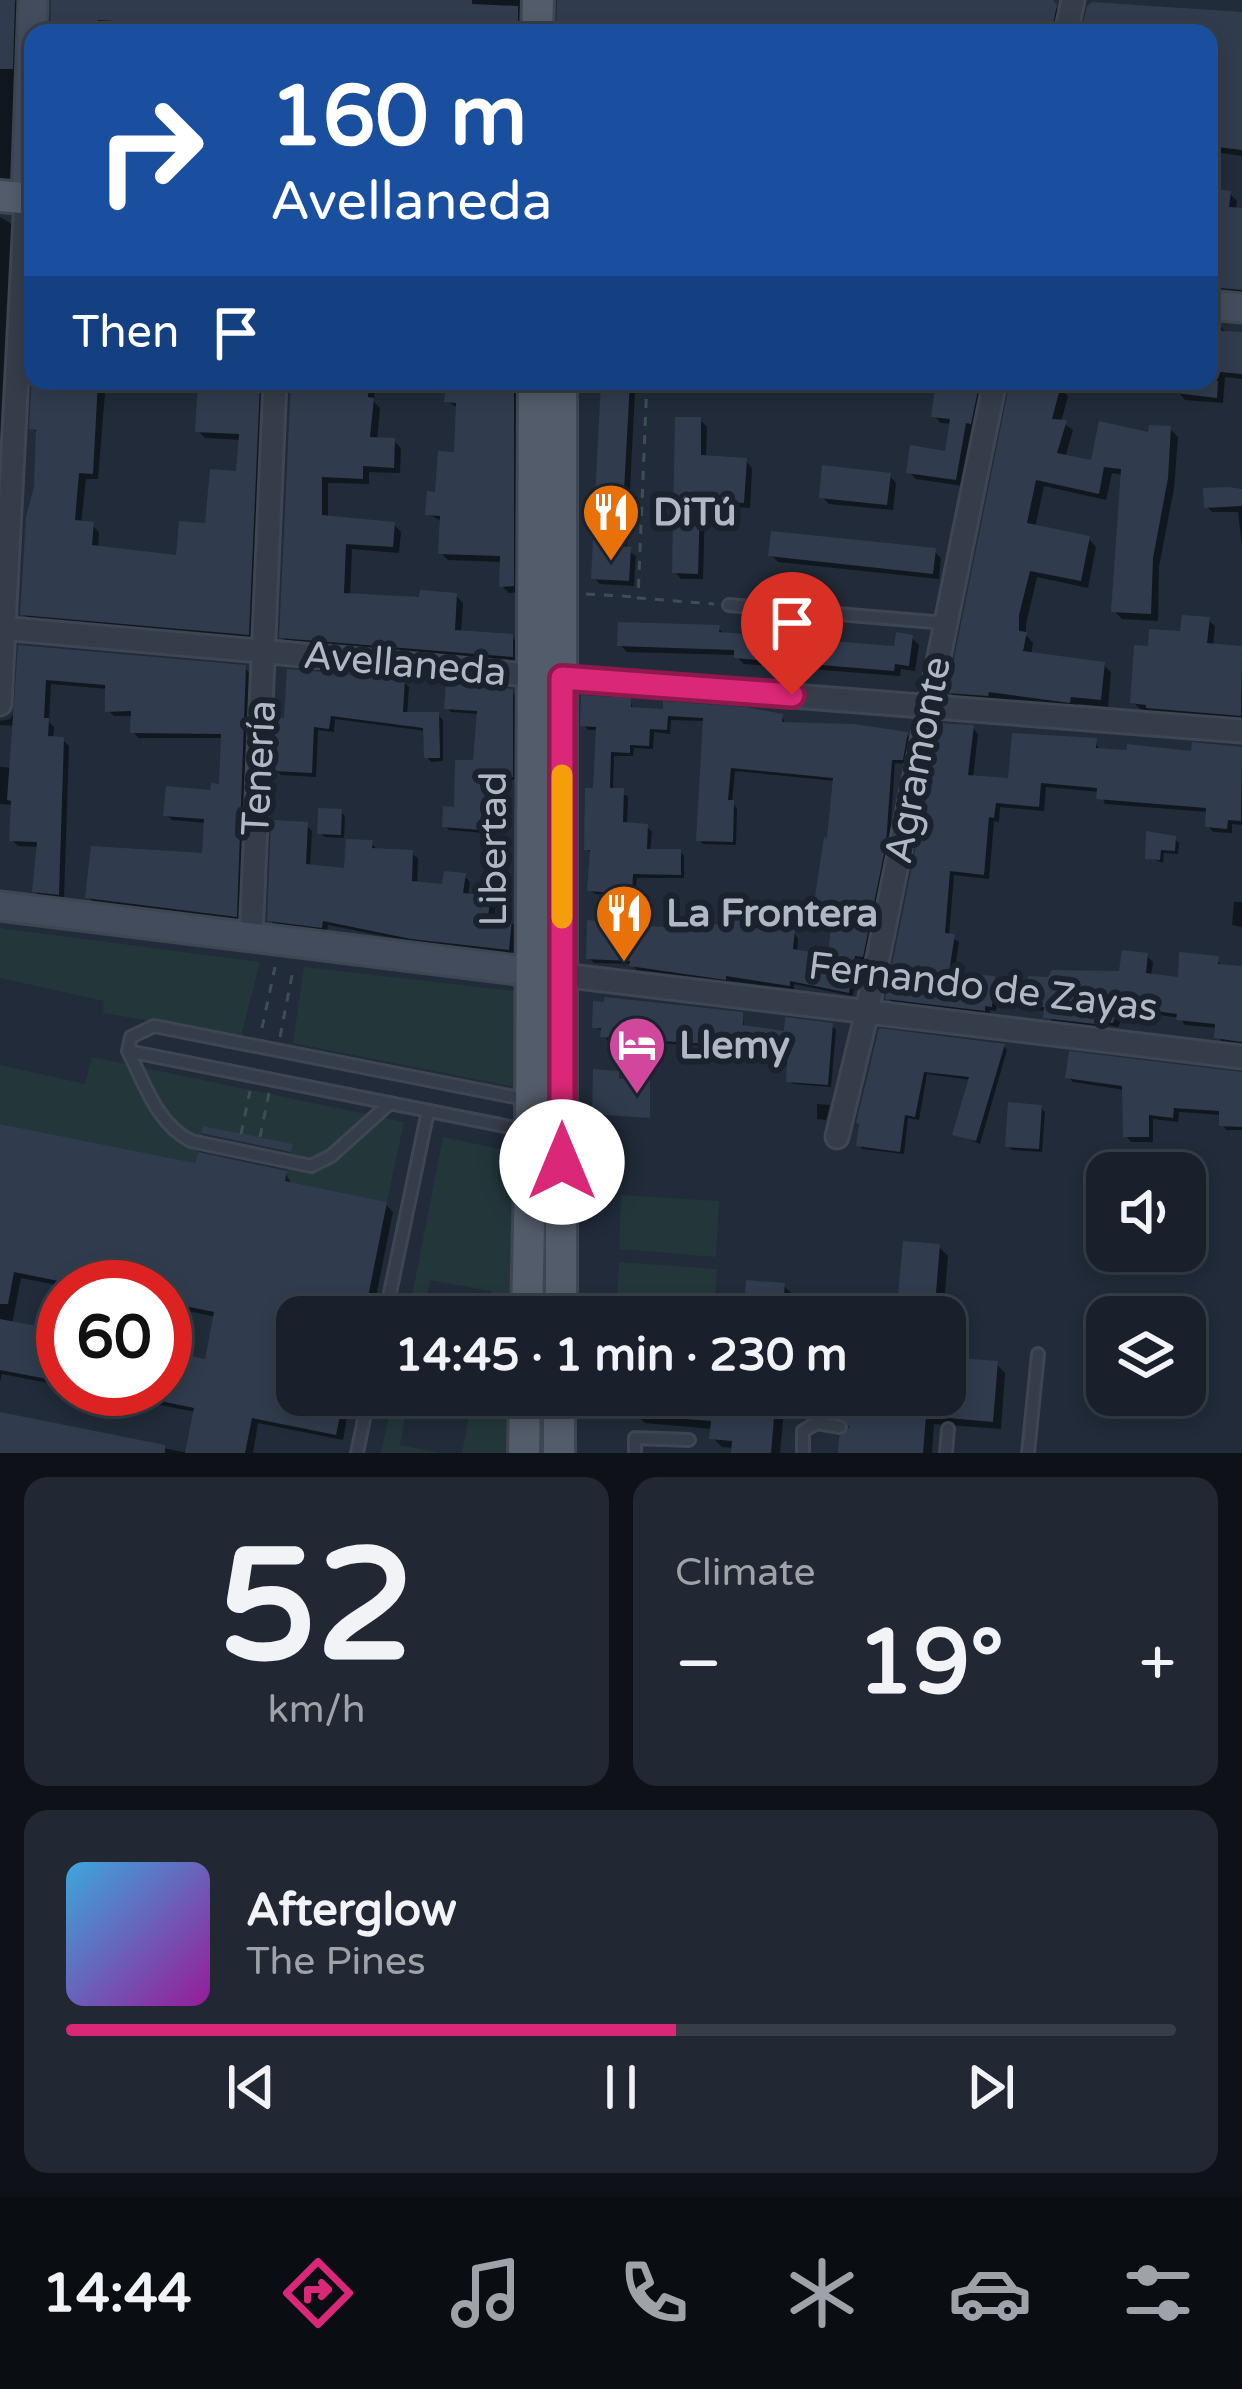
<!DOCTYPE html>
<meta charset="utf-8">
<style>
:root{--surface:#19202b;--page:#222833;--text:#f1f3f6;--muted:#9fa3a9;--line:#373e47;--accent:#db2777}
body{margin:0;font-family:"Varela Round",sans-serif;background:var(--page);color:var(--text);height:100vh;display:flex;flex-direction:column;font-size:45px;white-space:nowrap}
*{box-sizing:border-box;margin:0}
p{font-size:39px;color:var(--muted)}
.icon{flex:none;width:66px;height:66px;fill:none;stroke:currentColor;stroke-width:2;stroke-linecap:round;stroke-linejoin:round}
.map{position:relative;height:1453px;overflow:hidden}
.drawer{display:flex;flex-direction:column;gap:24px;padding:24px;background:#0e1218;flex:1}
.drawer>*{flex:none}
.hud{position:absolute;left:24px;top:24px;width:1194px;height:366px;border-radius:24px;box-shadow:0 6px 18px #0003,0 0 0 3px var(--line);background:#1a4fa0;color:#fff;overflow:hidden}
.fabs{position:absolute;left:1086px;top:1152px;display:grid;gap:24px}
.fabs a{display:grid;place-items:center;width:120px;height:120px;border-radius:24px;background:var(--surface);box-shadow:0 6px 18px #0003,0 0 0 3px var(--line);font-size:60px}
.speed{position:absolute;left:36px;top:1260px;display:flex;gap:24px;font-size:60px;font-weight:700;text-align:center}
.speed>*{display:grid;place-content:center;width:156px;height:156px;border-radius:50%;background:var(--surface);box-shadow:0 6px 18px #0003,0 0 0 3px var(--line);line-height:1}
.speed .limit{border:18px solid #d22;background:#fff;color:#111}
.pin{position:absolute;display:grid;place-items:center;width:102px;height:102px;color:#fff;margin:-123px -51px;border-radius:50% 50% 50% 0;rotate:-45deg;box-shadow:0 0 12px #0007}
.pin .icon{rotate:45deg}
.me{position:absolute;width:132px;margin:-66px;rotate:0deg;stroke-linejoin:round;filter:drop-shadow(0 0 9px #0008)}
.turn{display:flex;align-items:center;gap:42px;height:252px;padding:0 48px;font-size:54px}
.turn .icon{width:156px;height:156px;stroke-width:2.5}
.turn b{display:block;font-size:84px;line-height:102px}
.then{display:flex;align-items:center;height:114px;padding:0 48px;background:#0003;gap:24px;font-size:45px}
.big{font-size:90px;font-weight:700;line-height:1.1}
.drawer .widget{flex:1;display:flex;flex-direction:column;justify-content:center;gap:18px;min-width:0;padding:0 42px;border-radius:24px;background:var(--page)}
.drawer .dial{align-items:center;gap:0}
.dial b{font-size:156px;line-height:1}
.song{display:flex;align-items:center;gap:36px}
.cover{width:144px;height:144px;border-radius:18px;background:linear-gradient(135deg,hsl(200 70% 55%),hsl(300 70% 35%))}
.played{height:12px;border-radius:6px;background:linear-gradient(90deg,var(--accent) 55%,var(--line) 55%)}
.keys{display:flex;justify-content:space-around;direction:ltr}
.heat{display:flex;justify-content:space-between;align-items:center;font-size:66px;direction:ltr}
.drawer .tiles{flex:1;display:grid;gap:24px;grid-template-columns:1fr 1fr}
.widget:last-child{grid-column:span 2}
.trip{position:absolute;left:276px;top:1296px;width:690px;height:120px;border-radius:24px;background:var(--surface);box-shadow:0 6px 18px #0003,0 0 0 3px var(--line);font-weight:700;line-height:120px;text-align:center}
.dock{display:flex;height:192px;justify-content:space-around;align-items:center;background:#0a0d11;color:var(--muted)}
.dock .icon{width:84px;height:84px}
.dock .on{color:var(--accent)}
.dock b{font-size:54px;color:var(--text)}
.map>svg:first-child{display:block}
</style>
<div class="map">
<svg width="1242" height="1453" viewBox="0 0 1242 1453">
<rect width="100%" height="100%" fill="#212b39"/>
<!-- green -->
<path fill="#23373b" d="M0,928L260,962L241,1036L103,1013L104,1001L0,978Z
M304,967L515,991V1087L293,1043Z
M92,1057L404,1122L387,1202L285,1181L292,1145L203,1126L195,1163L0,1124V1065L85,1084Z
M443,1137L514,1152L513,1317H487L491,1291L430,1280L423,1317H408Z
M621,1195L719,1201L716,1257L619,1249Z
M619,1262L717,1269L714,1317H617Z
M393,1395H408L400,1445L441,1453H381Z
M473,1395H512L511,1453H462Z"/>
<!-- shadow -->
<path fill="#0007" d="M0,0L22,1L13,182L0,184Z
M53,0H528L524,33H132V27L104,26L103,33H52Z
M560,0H1041L1051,2L1062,14L1059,33H558Z
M1242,13V156L1209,151V33H1084Z
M1209,191L1230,194L1237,201L1232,237L1242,238V296L1209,297Z
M0,217L15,226L0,518Z
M1209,325L1221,327L1228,334L1242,336V379L1225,377L1223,403L1185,400L1169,381H1209Z
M35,381H106L98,479H86L81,524L92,525L99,532L98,549L179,558L207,526L239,474L242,440L205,438L198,431L201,381H270L255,641L30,621L23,614L37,487L39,435L32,428Z
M293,381H375L374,402L380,408L377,441H394L401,448L400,473L369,472V484L328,483V518L394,525L401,532L399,553L352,549L350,597L422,600L456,596L463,603L461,633L512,637L519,644V662L289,644L282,637Z
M449,381H525L520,592L509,593L502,586L503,562L448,560L441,553L443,522L428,514L457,455L458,408L447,401Z
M907,381H987L978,430L972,429L963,486L916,479L909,472L947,454L952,424L941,423L934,416L938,389L912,386Z
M1011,381L1060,388L1068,396L1061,422L1073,430L1065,458L1094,464L1170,429L1178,437L1174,488L1159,567L1158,621L1122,619L1114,611L1123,475L1112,473L1106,500L1044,486L1035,528L1089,539L1096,547L1088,588L1037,577L1026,624V635L1033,643L1031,655L1103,664L1111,672L1108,707L1078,704V709L996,699L995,703L958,700L950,692Z
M628,384L635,391L627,550L636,556L634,586L600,584L594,578Z
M700,420L707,427L706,458L746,461L752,468L750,508L705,505L703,579H681L675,572Z
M889,475L896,483L893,510L829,504L822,497Z
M1242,490V546L1238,512H1212L1206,506Z
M934,551L941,558L939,579L778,562L771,555Z
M1208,620L1215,626L1213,646L1242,649V721L1156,714L1140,709L1133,702L1151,650Z
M718,628L726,635L897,649L912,638L919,645L915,671L901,669L900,676L744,664L735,655L627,652L620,645Z
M21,648L245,668L250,674L242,921L94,903L88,897L205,856L207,823L172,820L167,815L221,787L224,738H139L133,732L134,716H114L108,710V689L51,684L49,722L54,727L53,740H63L69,746L64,899L41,897L35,891L40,847L18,846L12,840L13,805L0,804V767L15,768L17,726L0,725V721L10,719L18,707Z
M404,682L409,687L407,715H438L443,720V761L431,762L427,757L426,731L335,719L334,732L318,730L316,777L281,775L276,770L278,721Z
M512,692L516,696V780L505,779L502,822L485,821L484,833L449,830L445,826L457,810L476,763L479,714L451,712L447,708Z
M630,701L634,710L782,717L786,726L907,735L912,740L907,764L895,763L889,850L867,960L859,959L853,996L794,984V989L637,970L631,964L594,963L589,958L676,932L754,924L759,929L794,933L798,938L797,952L830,958L836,908L818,902L830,841L836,781L735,771L732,803L737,808L736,845L703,844L699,839L706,721L671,720L670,734L654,732L653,749L634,748L633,756H614L613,791L628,796L627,825L647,827L652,832L650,852H680L684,856V878H637L635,897L595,894L590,890L593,855L587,849L595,791L598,730H588L584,725Z
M973,728L978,734L973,778L1011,782L1095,741L1100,751L1194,755L1195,745L1242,749V825L1232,824V833L1213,832L1208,826L1209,812L1105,804L1100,792L1046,787L1044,811L1000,807L999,822L994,821L989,879L954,875L949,936L959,942L954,975L994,979L1000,985L996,1011L990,1010L989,1015L894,1003L888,998Z
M341,812L345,816L344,838L325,837L320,833Z
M306,825L312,831L310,868L347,872L371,843L377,849L412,853L418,859L417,884L445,887L464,876L470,882L468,896L490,899L496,905L494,920L511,922L517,928L514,954L419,943L328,925L327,932L276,926L270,920Z
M1174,839L1179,843L1178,854L1164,853L1163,863L1148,857Z
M1234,902H1242V927L1232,925Z
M1147,956L1153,962L1151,977L1181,981L1217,959L1222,968L1242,969V1043L1222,1041L1217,1036L1218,1028L1185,1025L1180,1018L1146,1013L1145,1022L1122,1019L1118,1027L1108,1025V1029L1052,1022L1047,1011L1034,1010L1029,1004L1122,974Z
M742,1015L745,1029L786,1034L832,1026L836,1030L831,1087L793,1084L789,1080L790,1065L761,1061L758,1055L713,1053L710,1046L607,1040L604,1031L595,1027Z
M881,1032L1004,1046L1007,1050L980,1144L956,1134L971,1080L927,1074L919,1120L908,1118L904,1154L863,1149L859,1145Z
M1242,1074V1130H1227L1222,1125V1115L1179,1112L1178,1122L1153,1119V1142H1131L1126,1136L1125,1090L1073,1082L1068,1077Z
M817,1104L830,1105L826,1120L817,1119Z
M1041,1108L1045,1112L1042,1152L1012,1150L1008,1146Z
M0,1127L198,1167L286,1174L292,1185L386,1205L393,1212L372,1317H297V1395H351L343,1440L258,1423L253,1453H0V1415L188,1453L196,1412L77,1389H165V1355L207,1363L216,1317L165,1306V1287H67L21,1278L12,1324L63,1334V1386L2,1374L0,1382Z
M1178,1158L1199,1160L1203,1164L1202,1180L1185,1179V1173H1177Z
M939,1247L948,1256L943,1317H899Z
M784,1286L793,1295L791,1313L839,1317H746Z
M945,1360L996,1364L1005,1373L1001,1429L934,1424L932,1453H841L842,1438L854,1428L844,1414L784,1410L780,1453H734L735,1448L722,1447L713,1438V1429L645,1423L636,1414L638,1395H945Z"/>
<!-- building -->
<path fill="#303c4e" d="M0,0H15L13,69H0Z
M51,0H472V4L518,6V33H129L130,22L98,20L97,33H50Z
M557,0H1053L1057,5L1051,33H632L595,28V33H556Z
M1092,2L1242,12V150L1209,146V33H1081L1087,6Z
M1209,188L1231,191L1229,207L1242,208V290L1209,287Z
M1209,330L1242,332V374L1209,371Z
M33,354V381H98L93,474L79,473L75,520L94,522L92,545L176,555L179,521L205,523L210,469L236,471L239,434L195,432L198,381L260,384L249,635L20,615L26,517L34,487L36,430L29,429Z
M291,381H368V397L374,398L370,437L395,438L394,468L363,466V479L322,477V515L395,522L393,547L346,544L344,593L419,597L420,590L457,593L455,630L513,634V657L279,638Z
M446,381H514V586L499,587L500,556L438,554L440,516L425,515L427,491L435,492L438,451L454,452L456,403L444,402Z
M601,381H630L621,546L631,547L629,581L591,579Z
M936,381H980L971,424L966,423L956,480L906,473L910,445L945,451L950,419L931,417Z
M1010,381L1061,385L1052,419L1067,420L1057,453L1091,460L1099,421L1148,432L1149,425L1171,426L1168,478L1153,558L1151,614L1111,612L1121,469L1104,467L1099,494L1036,480L1027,523L1090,536L1081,581L1030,571L1019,615V631L1027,632L1023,651L1105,662L1101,700L1071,697L1070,703L989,692L988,696L947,693Z
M1168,381H1218L1217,398L1167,392Z
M675,417H701V455L747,458L744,503L700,500L698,574L672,573Z
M822,465L891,473L887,505L819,498Z
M1229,487L1242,489V506L1204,508L1203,488Z
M771,531L936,548L933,574L768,556Z
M1182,615L1210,617L1207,643L1242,646L1241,716L1146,708V705L1130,703L1134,645L1148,646L1149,629L1180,631Z
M618,622L720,625L719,632L894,646L896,632L913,635L909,666L895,664L894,671L734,658V650L617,646Z
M18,645L246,665L237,917L85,898L91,846L202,853L204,819L163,816L166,786L210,790L211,783L219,784L221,734L130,733L131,711L105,712V685L46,680L44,718H49L48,736L64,737L59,895L32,892L37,842L9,841L11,801L7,800Z
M287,669L405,679L403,712H439L440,758H424L423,728L331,716L329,729L314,727L312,773L273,771L276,717L284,718Z
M446,683L513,689V777H502L499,820L482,818L481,830L442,827L443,806L454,807L455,760H473L477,711L444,709Z
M581,695L631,698V707L663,709V701L746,707L783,714L782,722L854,724L908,732L903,760H892L886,844L863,957L855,956L849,993L790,981V986L726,976V980L629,966L630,961L586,959L587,920L674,928V920L721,925L722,918L755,921V928L795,930L793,949L828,955L833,905L814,903L824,837L827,838L833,778L731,768L728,800H734L733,842L696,841L703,718L668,716L667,730L650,729L649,746L630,745V753L611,752L610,788H624L623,822L648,824L647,849H681V875L633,874L632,894L587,891L590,850H584L585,788H593L596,727L580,726Z
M941,723L974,725L968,775L1008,778L1012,733L1097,738L1096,748L1127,750V744L1191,751L1192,742L1242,747L1241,821L1228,820L1227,829L1205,827L1206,808L1096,799L1097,788L1041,783L1039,807L996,803L994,818L989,817L984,875L950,871L945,933L955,934L949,972L995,976L992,1007L985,1006V1011L885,999Z
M318,808L342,809L341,835L317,834Z
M271,820L308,822L306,864L344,868L346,839L373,840L372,848L413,850L412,881L442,884L444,871L466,873L463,893L491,896L488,916L512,919L509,950L411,939L323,921L322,928L267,921Z
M1146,831L1176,836L1175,851L1161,850L1160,860L1145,859Z
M1122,950L1148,953L1146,973L1178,977L1179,952L1219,956L1218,964L1242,966V1042L1214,1038L1215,1024L1176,1020L1177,1014L1142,1009L1141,1018L1116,1015L1113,1023L1104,1022L1103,1025L1043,1018L1044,1007L1025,1006L1028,976L1048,977L1052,970L1119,971Z
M605,997L743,1012V1025L784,1031L785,1017L833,1023L828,1085L786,1082L787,1062L754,1058L755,1053L706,1050L707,1044L600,1037L601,1028H592L593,1001L603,1002Z
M879,1028L1005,1044L976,1141L952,1135L969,1077L924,1072L915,1117L905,1115L900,1152L856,1146L859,1124L856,1123Z
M1069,1051L1242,1072V1127L1219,1126V1111L1174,1108L1173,1118L1149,1115V1137H1123L1122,1086L1065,1078Z
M593,1069L619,1071V1079H650V1118L592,1114Z
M1008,1102L1042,1105L1039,1149L1005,1147Z
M0,1124L195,1163L198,1152L287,1171L285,1181L387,1202L364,1317H297V1395H344L336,1435L252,1418L245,1453H185L194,1408L165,1402V1351L205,1359L214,1312L165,1302V1287H88L14,1272L8,1304H0Z
M203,1126L293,1144L291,1152L201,1133Z
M903,1241L940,1244L934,1317H896Z
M746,1280L785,1283L782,1317H743Z
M0,1319L63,1331V1382L0,1370Z
M945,1357L998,1361L993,1422L926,1416L923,1453H838L839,1437L850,1427L841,1417L842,1395H945Z
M635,1395H776L771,1453H731L732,1441L709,1439L711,1421L633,1415Z
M0,1412L165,1445V1453H0Z"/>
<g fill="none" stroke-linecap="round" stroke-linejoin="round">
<!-- lane casing -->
<g stroke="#3e4653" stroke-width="16">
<path id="lane" d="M729,605L946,623
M128,1051C145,1084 157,1124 191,1141L311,1166L331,1156L390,1103
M525,1130L128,1051L131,1037L154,1026L530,1100
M385,1317L428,1111
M357,1453L369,1395
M635,1453V1438L689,1440
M803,1453V1431L817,1423L840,1427
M946,1453L948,1429
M1028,1453L1038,1354"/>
</g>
<!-- street casing -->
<g stroke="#3e4653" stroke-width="27">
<path id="street" d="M1066,33L1073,0
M0,628L562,678L1242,731
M0,704L26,198
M251,938L275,381
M562,975L1242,1057
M837,1137L867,1012L995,381"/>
</g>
<!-- secondary casing -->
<g stroke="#3e4653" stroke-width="33">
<path id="secondary" d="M26,198L33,0
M1209,305L1242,308
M0,906L550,974"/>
</g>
<!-- primary casing -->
<g stroke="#3e4653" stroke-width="36">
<path id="primary" d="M537,33L538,0
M0,196L33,199
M527,1317L531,1132L534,381
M561,1317V381
M524,1453L525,1395
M559,1453V1395"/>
</g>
<!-- path -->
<path stroke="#3c5053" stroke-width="3" stroke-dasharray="9 9" stroke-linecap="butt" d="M647,381L638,598L714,604
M586,594L637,597
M262,1028L275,967
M280,1037L293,970
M241,1134L250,1091
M260,1137L269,1093"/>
<!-- lane -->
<use href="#lane" stroke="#353d4a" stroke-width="10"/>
<!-- street -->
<use href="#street" stroke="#353d4a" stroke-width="21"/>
<!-- secondary -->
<use href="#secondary" stroke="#434c5d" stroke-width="27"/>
<!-- primary -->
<use href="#primary" stroke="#535c6a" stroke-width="30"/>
</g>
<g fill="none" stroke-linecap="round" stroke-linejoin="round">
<!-- route casing -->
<g stroke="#8e194d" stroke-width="30">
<path id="route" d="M562,1162V678L792,695"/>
</g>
<!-- route -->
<use href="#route" stroke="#db2777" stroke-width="21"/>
<!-- slow -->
<path stroke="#f59e0b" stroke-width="21" d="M562,918V775"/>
</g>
<!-- icons -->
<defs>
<g id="restaurant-pin" transform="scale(3)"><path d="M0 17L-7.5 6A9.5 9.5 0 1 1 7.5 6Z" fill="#e8710a" stroke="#1a222e"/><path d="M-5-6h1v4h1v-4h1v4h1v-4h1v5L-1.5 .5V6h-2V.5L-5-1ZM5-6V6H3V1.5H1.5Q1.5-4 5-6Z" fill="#fff"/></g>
<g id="hotel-pin" transform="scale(3)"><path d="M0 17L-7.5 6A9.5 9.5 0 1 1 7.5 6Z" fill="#d1479c" stroke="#1a222e"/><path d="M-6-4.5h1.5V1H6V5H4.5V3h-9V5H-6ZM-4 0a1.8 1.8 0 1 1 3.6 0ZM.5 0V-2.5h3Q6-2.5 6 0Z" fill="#fff"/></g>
</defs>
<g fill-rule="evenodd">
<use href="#restaurant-pin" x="611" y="512"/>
<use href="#restaurant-pin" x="624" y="913"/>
<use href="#hotel-pin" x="637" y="1045"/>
</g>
<g text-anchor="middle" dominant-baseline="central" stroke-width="12" stroke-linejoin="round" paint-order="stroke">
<!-- poi labels -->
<g font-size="39" font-weight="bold" fill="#b0b8c6" stroke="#1a222e" text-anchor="start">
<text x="653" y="512">DiTú</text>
<text x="666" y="913">La Frontera</text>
<text x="679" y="1045">Llemy</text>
</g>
<!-- street labels -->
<g font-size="39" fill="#b0b8c6" stroke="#1a222e">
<text transform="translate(405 664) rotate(5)">Avellaneda</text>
<text transform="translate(918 760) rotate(-79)">Agramonte</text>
<text transform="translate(259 768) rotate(-87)">Tenería</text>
<text transform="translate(493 849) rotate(-90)">Libertad</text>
<text transform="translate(983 987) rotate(7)">Fernando de Zayas</text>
</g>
</g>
</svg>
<div class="fabs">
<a><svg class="icon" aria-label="sound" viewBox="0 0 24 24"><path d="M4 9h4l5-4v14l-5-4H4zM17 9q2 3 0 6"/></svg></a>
<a><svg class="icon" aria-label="layers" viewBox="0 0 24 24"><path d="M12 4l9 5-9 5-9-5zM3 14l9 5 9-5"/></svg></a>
</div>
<div class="speed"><div class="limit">60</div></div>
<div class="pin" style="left:792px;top:695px;background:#d93025"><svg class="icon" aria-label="arrive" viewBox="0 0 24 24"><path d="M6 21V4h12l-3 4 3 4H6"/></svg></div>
<svg class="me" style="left:562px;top:1162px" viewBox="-20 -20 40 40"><circle r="19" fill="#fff"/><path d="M0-13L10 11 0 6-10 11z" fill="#db2777"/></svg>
<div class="trip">14:45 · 1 min · 230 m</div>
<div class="hud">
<div class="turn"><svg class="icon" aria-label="right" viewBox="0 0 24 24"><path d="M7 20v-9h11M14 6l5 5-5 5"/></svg><div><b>160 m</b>Avellaneda</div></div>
<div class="then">Then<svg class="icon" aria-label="arrive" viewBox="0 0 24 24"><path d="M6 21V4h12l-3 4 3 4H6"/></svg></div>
</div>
</div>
<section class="drawer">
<div class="tiles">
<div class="widget dial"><b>52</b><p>km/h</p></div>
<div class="widget"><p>Climate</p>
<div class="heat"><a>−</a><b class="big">19°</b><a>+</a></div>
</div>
<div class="widget">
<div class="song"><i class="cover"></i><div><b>Afterglow</b><p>The Pines</p></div></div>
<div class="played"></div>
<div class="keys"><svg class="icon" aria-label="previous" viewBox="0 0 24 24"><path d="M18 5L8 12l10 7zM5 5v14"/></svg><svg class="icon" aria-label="pause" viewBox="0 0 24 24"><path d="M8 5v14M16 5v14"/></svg><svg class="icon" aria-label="next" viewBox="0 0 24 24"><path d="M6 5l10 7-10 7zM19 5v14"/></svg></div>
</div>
</div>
</section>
<nav class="dock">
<b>14:44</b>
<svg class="icon on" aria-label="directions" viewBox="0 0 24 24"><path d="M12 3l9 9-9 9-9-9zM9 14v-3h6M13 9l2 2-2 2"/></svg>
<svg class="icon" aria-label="music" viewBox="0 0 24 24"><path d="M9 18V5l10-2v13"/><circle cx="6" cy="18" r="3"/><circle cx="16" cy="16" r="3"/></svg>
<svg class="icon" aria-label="phone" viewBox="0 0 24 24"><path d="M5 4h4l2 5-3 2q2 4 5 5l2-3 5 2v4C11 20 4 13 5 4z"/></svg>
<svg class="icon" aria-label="climate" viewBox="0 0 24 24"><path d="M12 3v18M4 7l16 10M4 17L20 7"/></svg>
<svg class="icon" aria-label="car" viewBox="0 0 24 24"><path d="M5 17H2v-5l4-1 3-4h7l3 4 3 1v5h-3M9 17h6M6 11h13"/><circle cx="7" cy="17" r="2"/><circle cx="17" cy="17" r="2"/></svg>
<svg class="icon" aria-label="filters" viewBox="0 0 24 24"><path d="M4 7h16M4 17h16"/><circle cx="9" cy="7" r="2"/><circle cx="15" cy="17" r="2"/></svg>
</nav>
